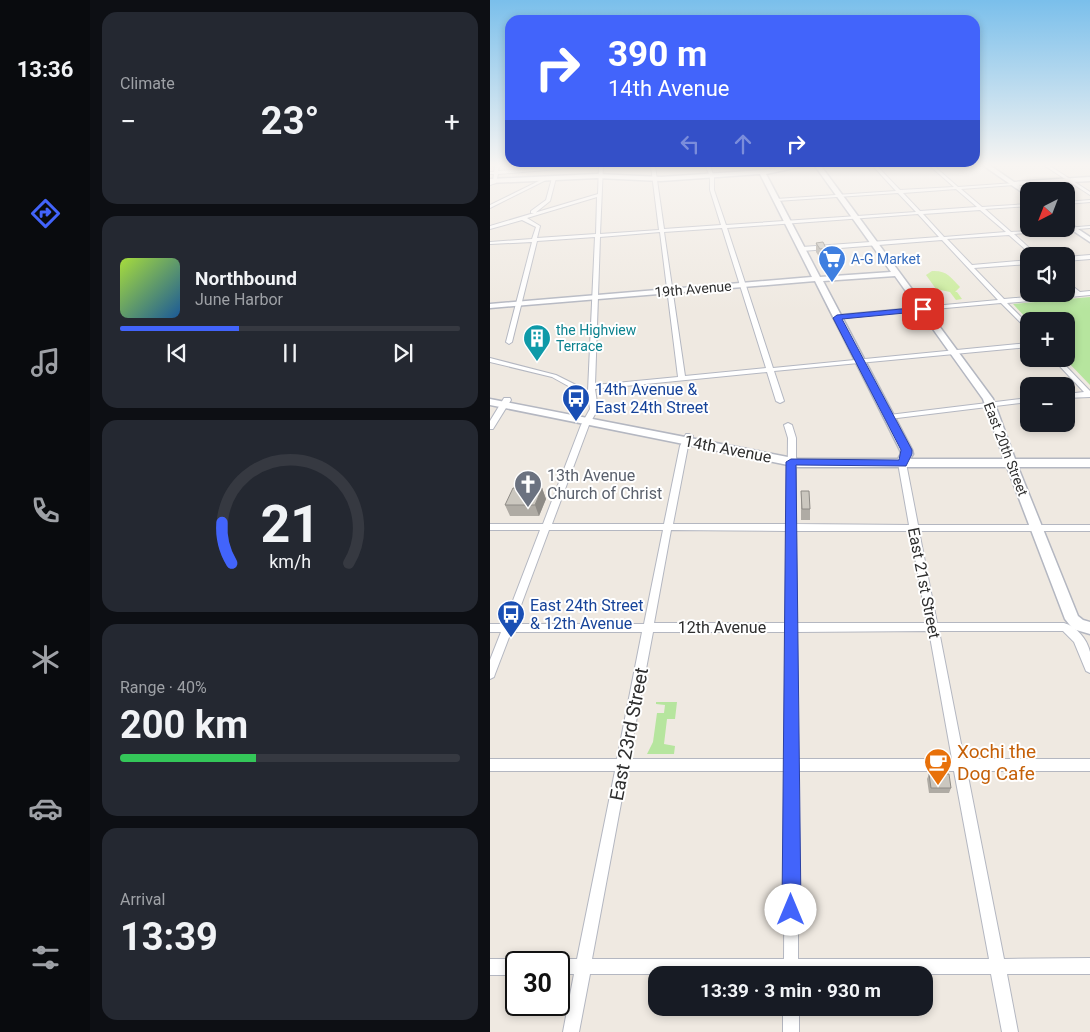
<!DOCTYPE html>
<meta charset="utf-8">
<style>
:root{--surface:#171b24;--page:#242831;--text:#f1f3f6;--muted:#9ea1a6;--line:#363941;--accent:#4264fb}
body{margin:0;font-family:Roboto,sans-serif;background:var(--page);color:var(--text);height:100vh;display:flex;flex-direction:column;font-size:19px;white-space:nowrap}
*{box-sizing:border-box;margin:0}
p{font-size:16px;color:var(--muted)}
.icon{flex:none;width:28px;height:28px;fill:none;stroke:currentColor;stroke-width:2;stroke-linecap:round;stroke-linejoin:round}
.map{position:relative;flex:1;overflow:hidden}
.side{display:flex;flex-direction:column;gap:12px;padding:12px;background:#0d0f14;width:400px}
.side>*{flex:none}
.banner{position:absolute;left:15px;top:15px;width:475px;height:152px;border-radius:15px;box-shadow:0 2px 8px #0003;background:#4264fb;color:#fff;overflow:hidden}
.needle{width:32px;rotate:222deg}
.tools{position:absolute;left:530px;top:182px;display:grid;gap:10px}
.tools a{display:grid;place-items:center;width:55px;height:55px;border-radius:10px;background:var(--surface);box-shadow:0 2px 8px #0003;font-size:25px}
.speed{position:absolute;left:15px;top:951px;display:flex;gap:10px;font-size:25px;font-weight:700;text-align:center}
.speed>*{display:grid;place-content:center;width:65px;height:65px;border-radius:50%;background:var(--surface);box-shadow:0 2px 8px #0003;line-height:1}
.speed .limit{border:2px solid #111;border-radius:8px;background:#fff;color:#111}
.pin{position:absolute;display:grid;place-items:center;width:42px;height:42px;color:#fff;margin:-21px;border-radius:10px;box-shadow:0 2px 8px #0006}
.me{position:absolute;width:55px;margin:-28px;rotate:0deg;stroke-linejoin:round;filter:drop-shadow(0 0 4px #0008)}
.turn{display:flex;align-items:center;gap:18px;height:105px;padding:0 20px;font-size:22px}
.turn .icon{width:65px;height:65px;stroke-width:2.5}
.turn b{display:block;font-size:35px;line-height:42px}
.lanes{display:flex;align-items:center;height:48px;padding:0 20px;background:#0003;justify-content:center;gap:25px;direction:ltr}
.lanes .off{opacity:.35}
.big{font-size:38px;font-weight:700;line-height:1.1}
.side .card{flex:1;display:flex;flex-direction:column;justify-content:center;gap:8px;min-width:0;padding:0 18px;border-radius:15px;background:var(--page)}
.side .dial{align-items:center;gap:0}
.dial svg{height:130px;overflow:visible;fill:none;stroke:var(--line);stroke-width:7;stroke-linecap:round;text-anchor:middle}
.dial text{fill:var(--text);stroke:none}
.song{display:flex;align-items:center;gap:15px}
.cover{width:60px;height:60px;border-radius:8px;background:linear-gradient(135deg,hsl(80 70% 55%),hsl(210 70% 35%))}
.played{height:5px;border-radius:2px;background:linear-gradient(90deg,var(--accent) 35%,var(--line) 35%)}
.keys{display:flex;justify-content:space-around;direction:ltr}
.heat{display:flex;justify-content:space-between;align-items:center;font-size:28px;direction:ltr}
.charge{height:8px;border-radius:4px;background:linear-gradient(90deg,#34c759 40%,var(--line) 0)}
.trip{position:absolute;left:158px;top:966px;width:285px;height:50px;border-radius:15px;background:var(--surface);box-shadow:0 2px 8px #0003;font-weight:700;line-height:50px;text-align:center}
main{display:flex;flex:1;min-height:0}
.tab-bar{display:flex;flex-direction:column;width:90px;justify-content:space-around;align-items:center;background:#090b0e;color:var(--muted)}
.tab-bar .icon{width:35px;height:35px}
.tab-bar .active{color:var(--accent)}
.tab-bar b{font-size:22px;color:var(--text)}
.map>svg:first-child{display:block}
</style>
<main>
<nav class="tab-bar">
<b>13:36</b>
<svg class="icon active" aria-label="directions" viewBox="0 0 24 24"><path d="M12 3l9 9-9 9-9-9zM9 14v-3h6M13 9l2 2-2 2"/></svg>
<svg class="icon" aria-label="music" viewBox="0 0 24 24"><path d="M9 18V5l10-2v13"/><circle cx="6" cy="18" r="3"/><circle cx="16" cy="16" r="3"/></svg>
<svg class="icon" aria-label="phone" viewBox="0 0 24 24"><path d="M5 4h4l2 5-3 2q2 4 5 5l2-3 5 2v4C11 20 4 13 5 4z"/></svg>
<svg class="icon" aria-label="climate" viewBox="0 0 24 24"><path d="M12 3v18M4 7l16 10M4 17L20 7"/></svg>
<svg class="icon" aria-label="car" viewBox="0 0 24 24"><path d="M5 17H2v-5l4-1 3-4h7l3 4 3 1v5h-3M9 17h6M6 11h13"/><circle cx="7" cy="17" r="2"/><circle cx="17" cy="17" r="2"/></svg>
<svg class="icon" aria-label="filters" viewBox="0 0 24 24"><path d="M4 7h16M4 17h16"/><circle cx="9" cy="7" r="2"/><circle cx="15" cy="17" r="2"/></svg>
</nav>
<section class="side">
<div class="card"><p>Climate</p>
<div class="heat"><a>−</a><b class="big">23°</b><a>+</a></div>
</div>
<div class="card">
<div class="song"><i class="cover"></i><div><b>Northbound</b><p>June Harbor</p></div></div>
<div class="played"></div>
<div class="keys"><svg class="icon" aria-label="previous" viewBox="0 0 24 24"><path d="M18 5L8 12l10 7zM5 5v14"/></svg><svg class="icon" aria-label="pause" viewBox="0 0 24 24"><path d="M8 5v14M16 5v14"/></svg><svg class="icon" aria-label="next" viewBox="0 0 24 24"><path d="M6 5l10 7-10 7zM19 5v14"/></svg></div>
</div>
<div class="card dial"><svg viewBox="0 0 100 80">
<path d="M14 69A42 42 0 1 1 86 69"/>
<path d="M14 69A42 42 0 0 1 8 44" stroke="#4264fb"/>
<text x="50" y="56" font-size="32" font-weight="700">21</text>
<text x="50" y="72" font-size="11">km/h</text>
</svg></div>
<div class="card"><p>Range · 40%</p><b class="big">200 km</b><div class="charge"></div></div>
<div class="card"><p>Arrival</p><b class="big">13:39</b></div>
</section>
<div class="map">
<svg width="600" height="1032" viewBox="0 0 600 1032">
<rect width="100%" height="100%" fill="#efe9e1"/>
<!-- green -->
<path fill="#b6e59e" d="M600,297V385L575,359L576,321H539L523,304Z
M166,702H187L185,719H177L174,744L185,746L184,754H157L163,742L167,713H174L175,705L166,704Z"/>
<!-- pitch -->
<path fill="#c9ec9a" d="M442,271C456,270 461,277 470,287L465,292H467L472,299L466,300L460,292L446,289L436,275Z"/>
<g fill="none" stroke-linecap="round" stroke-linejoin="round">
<!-- street casing -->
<g stroke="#b4b7c1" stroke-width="2">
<path id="street" d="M5,166H9L8,171L82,166H103L8,174L6,183L0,185V183L3,181L4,174H0V172H4Z
M109,166H113L110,234L169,230L161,166H165L174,229L231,225L220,190V177L216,166H220L224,177V190L236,225L426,212L408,193L286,201L284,200L286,199L406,191L383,166H387L410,190L464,187L440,166H444L468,187L525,183L524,185L471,189L492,207L539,204V206L495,209L521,232L576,229V228L600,226V228L524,234L548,256H543L519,235L457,239L482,265L539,260V264L484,268L514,299L584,293L576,286V281L590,292L600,291V295L517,303L539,325V331L511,303L345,318L344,317L347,315L508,300L452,240L312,251L309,249L312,247L449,237L428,214L237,228L283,368L539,343V347L284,371L294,401L290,403L286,401L277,372L105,389L108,409L99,425L62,524H174L190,446L196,434H199L203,436L198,446L183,524H297L298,438L294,425L298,423L302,425L306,438V524L419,525L408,463L412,460L416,463L428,525H600V531H429L447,623H574C587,627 597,639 600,652C600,659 600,666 600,673L596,671L584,642L573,631H449L474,759H600V771H477L514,959L600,958V974H517L528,1032H512L501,974H100L89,1032H73L84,974H69V962H63L69,959H87L125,771H0V759H127L152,632H21L5,674L4,677L0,679V660L11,632H0V624H14L50,530H0V524H53L91,425L100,409L98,395L89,392L62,377L0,362V358L66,375L98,391L105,237L47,241L22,342L19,344L16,342L42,242L0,244V242L42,239L46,227L32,220L0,229V226L108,194ZM466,189L487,207L430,211L413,193ZM107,197L106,234L47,238L50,226L37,218ZM490,210L516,232L454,237L433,214ZM232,228L276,368L195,376L174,232ZM170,232L188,377L105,385L110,237ZM59,530H173L154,624H24ZM181,530L297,531V623H164ZM306,531H420L437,623H307ZM439,631L462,759H307V632ZM163,632H296L295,759H139ZM137,771H295L294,959H102ZM308,771H464L499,959H308Z
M555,166H560L600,192V195Z
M57,177L60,178L0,208V205Z
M64,177L66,178L60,201L45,213H41V211L56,200L62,178Z
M600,200V202L576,204V202Z
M600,255V259L576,261V257Z
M563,359H569L600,391V397L576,398V394L594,392Z
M14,398H20L21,400L3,429H0V421Z
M539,398V402L399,419L395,417L399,415Z
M0,959H26L32,962H26V975H0Z
M293,1008H309V1032H293Z"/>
</g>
<!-- secondary casing -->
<g stroke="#b4b7c1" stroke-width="3">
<path id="secondary" d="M300,166H314L276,174L330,277L401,272L325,166H331L503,399L525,459H600V467H528L588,616L593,620L600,622V634L583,629L575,619L517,467H308L0,405V399L308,459H408L411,454L410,450L325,281L0,308V304L322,277L270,174L171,181L107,178L0,183V179L107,174L171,177L274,170ZM405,276L493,399L514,459H420L423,454L422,450L333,281Z
M494,166H501L524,182L600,177V181L529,185L539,192V197Z
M576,221L600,237V242L576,226Z"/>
</g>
<!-- street -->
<use href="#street" fill="#fff" fill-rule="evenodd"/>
<!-- secondary -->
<use href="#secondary" fill="#fff" fill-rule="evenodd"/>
</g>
<!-- wall -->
<path fill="#afaba4" d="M326,243L336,248V257L330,258L326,252Z
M52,488L56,499L49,516H20L15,505Z
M311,491L320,509V520H311Z
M439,774L461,788L459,793H439L437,779Z"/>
<!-- shaded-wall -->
<path fill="#8e8b86" d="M52,488L56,499L49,516L45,505Z"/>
<!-- building -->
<path fill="#cbc7bf" stroke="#8e8b86" d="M333,242L336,248L330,249L326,243Z
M23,488H52L45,505H15Z
M311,491H319L320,509H312Z
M439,774H459L461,788H441Z"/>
<!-- sky -->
<linearGradient id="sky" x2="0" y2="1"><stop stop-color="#7abfeb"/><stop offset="0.53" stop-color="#f8f5f2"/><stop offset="1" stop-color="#f8f5f2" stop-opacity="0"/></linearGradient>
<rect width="600" height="311" fill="url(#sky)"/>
<!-- route -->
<path fill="#4264fb" stroke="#2b41a3" d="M433,307L437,309L436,311L352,319L422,450V454L416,466L306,465L311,910L308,917L301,920L295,917L292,910L296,462L301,459L409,460L411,450L343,318L347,315Z"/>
<!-- icons -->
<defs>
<g id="supermarket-pin" transform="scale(1.4375)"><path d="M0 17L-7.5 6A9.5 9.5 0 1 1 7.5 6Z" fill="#3f7fe0" stroke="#fff"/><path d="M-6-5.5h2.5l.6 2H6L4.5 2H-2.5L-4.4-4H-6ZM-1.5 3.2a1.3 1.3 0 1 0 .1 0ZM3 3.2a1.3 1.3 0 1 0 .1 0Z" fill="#fff"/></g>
<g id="building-pin" transform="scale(1.4375)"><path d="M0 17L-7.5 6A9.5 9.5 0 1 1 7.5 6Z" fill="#0f9aa8" stroke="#fff"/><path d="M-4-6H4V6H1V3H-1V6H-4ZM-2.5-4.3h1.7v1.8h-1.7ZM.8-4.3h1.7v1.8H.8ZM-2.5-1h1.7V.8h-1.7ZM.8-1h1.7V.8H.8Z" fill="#fff"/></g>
<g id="bus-pin" transform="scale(1.4375)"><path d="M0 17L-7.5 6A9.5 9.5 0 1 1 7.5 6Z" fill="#1a4fb4" stroke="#fff"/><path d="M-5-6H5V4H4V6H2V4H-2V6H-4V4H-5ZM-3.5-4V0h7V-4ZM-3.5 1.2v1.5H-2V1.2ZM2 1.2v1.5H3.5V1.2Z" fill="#fff"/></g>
<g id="church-pin" transform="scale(1.4375)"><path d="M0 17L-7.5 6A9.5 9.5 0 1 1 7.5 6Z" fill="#6b7280" stroke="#fff"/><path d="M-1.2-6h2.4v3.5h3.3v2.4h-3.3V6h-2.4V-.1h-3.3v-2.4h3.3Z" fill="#fff"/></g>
<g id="cafe-pin" transform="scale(1.4375)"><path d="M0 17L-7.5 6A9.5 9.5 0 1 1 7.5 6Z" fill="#e8710a" stroke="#fff"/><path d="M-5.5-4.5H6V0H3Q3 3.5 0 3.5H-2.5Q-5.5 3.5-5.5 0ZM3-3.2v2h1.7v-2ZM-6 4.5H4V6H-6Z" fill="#fff"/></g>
</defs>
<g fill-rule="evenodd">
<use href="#supermarket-pin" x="342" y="259"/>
<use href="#building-pin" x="47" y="338"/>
<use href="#bus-pin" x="86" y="398"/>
<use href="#church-pin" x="38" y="484"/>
<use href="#bus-pin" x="21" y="614"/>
<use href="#cafe-pin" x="448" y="762"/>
</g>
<g text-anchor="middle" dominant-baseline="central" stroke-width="4" stroke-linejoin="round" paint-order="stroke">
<!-- far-shop labels -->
<g font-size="14" fill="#366cbe" stroke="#fff" text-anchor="start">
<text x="361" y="259">A-G Market</text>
</g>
<!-- far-street labels -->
<g font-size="14" fill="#2e2e2e" stroke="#fff">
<text transform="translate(203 289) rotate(-5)">19th Avenue</text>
<text transform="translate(516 449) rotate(69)">East 20th Street</text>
</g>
<!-- far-culture labels -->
<g font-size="14" fill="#0d838f" stroke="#fff" text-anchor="start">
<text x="66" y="330">the Highview<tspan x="66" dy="16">Terrace</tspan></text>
</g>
<!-- transit labels -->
<g font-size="16" fill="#164399" stroke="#fff" text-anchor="start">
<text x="105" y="389">14th Avenue &amp;<tspan x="105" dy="18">East 24th Street</tspan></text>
<text x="40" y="605">East 24th Street<tspan x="40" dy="18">&amp; 12th Avenue</tspan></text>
</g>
<!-- street labels -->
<g font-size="16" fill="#2e2e2e" stroke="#fff">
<text transform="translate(238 449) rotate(11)">14th Avenue</text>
<text transform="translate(434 583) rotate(79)">East 21st Street</text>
<text x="232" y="627">12th Avenue</text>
</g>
<!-- worship labels -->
<g font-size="16" fill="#5b616d" stroke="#fff" text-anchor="start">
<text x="57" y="475">13th Avenue<tspan x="57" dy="18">Church of Christ</tspan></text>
</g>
<!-- near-street labels -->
<g font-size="19" fill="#2e2e2e" stroke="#fff">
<text transform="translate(139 734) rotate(-79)">East 23rd Street</text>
</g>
<!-- near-food labels -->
<g font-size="19" fill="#c56008" stroke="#fff" text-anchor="start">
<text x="467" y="751">Xochi the<tspan x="467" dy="22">Dog Cafe</tspan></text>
</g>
</g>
</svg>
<div class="tools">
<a><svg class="needle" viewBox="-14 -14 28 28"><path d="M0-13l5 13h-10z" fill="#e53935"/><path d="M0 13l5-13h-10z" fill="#9ea1a6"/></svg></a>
<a><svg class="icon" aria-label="sound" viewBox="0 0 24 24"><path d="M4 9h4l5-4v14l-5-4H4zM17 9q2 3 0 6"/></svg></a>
<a>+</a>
<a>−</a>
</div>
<div class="speed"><div class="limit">30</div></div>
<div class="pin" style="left:433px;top:309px;background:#d93025"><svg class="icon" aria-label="arrive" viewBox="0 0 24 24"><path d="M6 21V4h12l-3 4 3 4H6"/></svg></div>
<svg class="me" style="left:301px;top:910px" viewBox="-20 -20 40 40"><circle r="19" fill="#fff"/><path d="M0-13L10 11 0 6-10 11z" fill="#4264fb"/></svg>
<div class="trip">13:39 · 3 min · 930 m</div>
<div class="banner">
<div class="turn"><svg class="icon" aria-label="right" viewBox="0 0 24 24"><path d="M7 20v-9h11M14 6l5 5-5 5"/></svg><div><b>390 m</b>14th Avenue</div></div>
<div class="lanes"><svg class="icon off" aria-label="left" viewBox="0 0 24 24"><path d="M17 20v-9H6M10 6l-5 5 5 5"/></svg><svg class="icon off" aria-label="ahead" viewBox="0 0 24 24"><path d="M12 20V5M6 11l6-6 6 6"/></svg><svg class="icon" aria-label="right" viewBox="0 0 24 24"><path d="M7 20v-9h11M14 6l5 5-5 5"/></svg></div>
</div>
</div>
</main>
